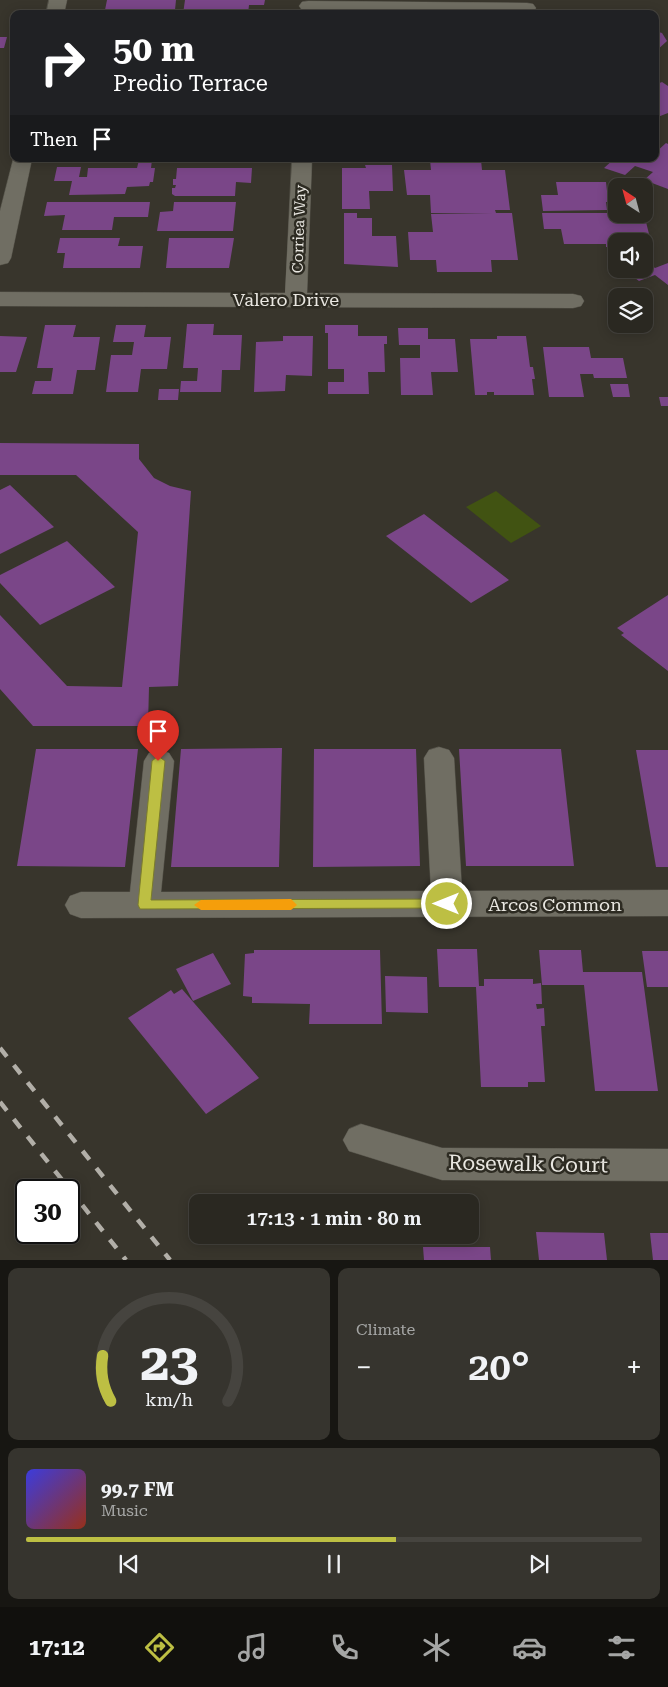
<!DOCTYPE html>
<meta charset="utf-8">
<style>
:root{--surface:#2a2821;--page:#36342e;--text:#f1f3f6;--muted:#a5a6a5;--line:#46443f;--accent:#bdbf43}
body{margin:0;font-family:"Roboto Serif",serif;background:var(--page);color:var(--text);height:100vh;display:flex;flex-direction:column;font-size:19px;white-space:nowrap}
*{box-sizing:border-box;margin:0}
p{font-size:16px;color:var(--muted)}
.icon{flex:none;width:28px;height:28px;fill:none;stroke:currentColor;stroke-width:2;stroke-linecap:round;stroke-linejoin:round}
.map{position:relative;height:1260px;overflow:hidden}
.side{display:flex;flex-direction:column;gap:8px;padding:8px;background:#171612;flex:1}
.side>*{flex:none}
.banner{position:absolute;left:10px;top:10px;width:649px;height:152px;border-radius:10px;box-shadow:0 2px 12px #0003,0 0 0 1px var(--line);background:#202124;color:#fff;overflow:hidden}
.needle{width:32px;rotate:324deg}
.tools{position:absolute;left:608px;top:178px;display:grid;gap:10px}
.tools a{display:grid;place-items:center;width:45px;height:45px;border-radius:10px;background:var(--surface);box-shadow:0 2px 12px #0003,0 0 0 1px var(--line);font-size:25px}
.speed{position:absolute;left:15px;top:1179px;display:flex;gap:10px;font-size:25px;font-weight:700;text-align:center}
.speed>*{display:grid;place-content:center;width:65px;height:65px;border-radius:50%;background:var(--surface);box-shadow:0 2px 12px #0003,0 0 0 1px var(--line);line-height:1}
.speed .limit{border:2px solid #111;border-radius:8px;background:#fff;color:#111}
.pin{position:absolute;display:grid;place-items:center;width:42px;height:42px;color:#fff;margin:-51px -21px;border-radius:50% 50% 50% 0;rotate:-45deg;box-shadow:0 0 5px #0007}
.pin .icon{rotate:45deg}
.me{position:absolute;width:55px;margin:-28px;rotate:270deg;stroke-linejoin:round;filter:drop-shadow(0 0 4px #0008)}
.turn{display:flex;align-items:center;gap:18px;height:105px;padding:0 20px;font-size:22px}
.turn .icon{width:65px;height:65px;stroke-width:2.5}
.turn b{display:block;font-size:35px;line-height:42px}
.then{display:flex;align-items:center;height:48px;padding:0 20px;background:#0003;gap:10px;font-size:19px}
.big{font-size:38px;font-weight:600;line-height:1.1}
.side .tile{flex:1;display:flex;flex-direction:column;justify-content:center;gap:8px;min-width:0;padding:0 18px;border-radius:10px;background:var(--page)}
.side .dial{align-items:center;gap:0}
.dial svg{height:130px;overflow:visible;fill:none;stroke:var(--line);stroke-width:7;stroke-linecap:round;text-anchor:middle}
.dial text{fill:var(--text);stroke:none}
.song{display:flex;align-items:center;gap:15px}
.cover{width:60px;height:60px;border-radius:8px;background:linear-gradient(135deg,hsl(240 70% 55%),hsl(10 70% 35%))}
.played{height:5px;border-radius:2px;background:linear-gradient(90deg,var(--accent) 60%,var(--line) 60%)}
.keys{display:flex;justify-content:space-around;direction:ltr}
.heat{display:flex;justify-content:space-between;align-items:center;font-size:28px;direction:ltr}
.side .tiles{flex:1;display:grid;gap:8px;grid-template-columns:1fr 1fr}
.tile:last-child{grid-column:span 2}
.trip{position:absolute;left:189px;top:1194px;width:290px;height:50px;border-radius:10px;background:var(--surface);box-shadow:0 2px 12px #0003,0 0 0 1px var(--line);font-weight:600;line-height:50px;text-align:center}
.menu{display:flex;height:80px;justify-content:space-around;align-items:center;background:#11100d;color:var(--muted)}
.menu .icon{width:35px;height:35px}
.menu .on{color:var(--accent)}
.menu b{font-size:22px;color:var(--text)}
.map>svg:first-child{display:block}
</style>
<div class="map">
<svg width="668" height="1260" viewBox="0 0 668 1260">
<rect width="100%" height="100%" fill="#38352c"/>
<!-- green -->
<path fill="#415312" d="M496,491L541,526L511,543L466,507Z"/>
<!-- building -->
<path fill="#7a4688" d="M107,0H176L175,10H105Z
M185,0H265L264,5H249L248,14H183Z
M655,31L662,33L667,41L655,52Z
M0,37H7L4,48H0Z
M662,82L668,86V113L655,118V85Z
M666,143L668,144V189L644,180L653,172L635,166L625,175L604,168L614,159L633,161L635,159H655V153Z
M69,159H128V161H69Z
M179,159H238V162H179Z
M139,160H152L151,168H155L153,182H150L149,186L127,187L125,194L69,195L72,181H54L57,167H81L79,177H87L88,168H137Z
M430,160H481L482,170H505L510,210H495L496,213H512L518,260H491L492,272H437L436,260H410L408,232H433L431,214L492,213H431L430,195H407L404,170H431Z
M365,165H392L393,191H369L370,209H342V168H366Z
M177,168H252L251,183L236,182L235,196H175L172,194V188H175L176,185H173V179H176Z
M556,182H606L607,191H616V202H606L607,210L543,211L541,195H558Z
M47,202H150L148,217H114L112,230H62L65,215L44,216Z
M174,202H236L233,231H157L160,212L173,211Z
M344,213H357V218H372V236H396L398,267L344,264Z
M542,213H608L610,221H628L627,214H644L649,234H616V247H606V244H564L561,229H544Z
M60,238H120L118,246H143L140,268H63L65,253H57Z
M169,238H234L229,268H166Z
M644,260L655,268L668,263V285L655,275L639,281L623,269H644Z
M187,324H214L213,335H242L240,370H222L221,392H180L181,381H197L198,368H183Z
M45,325H76L73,337H100L95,370H77L73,394H32L35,381H51L53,368H37Z
M116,325H146L144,337H171L167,369H141L138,392H106L111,355H132L134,342H113Z
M325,325H358V336H387V344H384L385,372H368L369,394H328V382H344V369H328V333H325Z
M398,328H428V339H455L458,372H431L433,395H401L400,358H420V345H399Z
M0,336L27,337L16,372H0Z
M283,336H313L312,376L286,375L285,391L254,392L256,342L283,341Z
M497,336H526L530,367H533L535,379H532L534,395H494V392H487V395H475L470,339H497Z
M543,347H589L591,358H623L627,378H594L593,374H580L584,397H549Z
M610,384H628L630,397H613Z
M159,389H179L178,400H158Z
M659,397H668V406H661Z
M0,443L139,444V459L154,478L170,486L191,491L178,686L149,687L148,726H33L0,689V615L67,686L122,687L138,532L76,475H0Z
M10,485L54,527L0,554V490Z
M424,514L509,580L471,603L386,536Z
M67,541L115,587L40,625L0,583V575Z
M668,595V671L621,635L624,633L617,628Z
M282,748L279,867H171L181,749Z
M36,749H138L125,867L17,866Z
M314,749H416L420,866L313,867Z
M459,749H561L574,866H466Z
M636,750H668V867H656Z
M437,949H477L479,986H484V979H533V984L541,983L542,1004H536L537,1009L544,1008L545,1026H541L545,1082H528V1087H481L476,987H439Z
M254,950H380L382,1024H309L310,1004L252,1003V997L243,996L245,954L254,953Z
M539,950H581L583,972H642L658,1091H595L584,985H542Z
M642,951H668V987H647Z
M213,953L231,984L193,1001L176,969Z
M385,976L427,977L428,1013L386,1012Z
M182,989L259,1078L206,1114L128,1018L171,990L174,994Z
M536,1232L604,1233L607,1260H539Z
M650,1233H668V1260H653Z
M423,1247H490L491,1260H424Z"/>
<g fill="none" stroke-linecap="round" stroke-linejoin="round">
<!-- minor casing -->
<g stroke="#545249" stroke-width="1">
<path id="minor" d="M49,0H67L64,14H46Z
M308,1L527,3L533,4L536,8L533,12L527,13L302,10L299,6L302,2Z
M14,156V159H32L11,258L8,263L0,265V211Z
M292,159H312L307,293L573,294L581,296L584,301L581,306L573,308L0,306V292L285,293Z
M439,747L449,750L454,758L462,891L668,890V916L81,918L70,914L65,905L70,896L81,892H130L144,761L149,753L159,750L169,753L174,761L161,892L431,891L424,758L429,750Z
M361,1124L442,1148L668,1149V1181L442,1180L349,1151L343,1140L349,1129Z"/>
</g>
<!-- minor -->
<use href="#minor" fill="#706e63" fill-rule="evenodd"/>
<!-- rail -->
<path stroke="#b2afa8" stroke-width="4.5" stroke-dasharray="11 11" stroke-linecap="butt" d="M0,1048L170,1260
M0,1102L126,1260"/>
</g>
<!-- route -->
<path fill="#bdbf43" stroke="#7b7c2c" d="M158,756L165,761L151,900L447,899L452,900L454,904L452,908L140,909L138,905L152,761Z"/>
<!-- slow -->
<path fill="#f59e0b" d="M291,899L297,905L291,910H201L194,905L201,900Z"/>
<g text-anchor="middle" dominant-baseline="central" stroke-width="5" stroke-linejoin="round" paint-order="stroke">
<!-- far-street labels -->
<g font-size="15" fill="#e9e7e1" stroke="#2d2b22">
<text transform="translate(299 229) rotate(-88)">Corriea Way</text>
</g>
<!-- street labels -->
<g font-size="18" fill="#e9e7e1" stroke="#2d2b22">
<text x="286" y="299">Valero Drive</text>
<text x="555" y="904">Arcos Common</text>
</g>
<!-- near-street labels -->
<g font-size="21" fill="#e9e7e1" stroke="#2d2b22">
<text transform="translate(528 1164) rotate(1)">Rosewalk Court</text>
</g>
</g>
</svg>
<div class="tools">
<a><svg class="needle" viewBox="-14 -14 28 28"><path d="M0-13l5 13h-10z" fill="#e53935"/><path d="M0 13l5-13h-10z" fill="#a5a6a5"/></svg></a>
<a><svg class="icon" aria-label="sound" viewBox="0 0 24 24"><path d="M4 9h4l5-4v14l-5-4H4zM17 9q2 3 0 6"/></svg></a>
<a><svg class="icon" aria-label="layers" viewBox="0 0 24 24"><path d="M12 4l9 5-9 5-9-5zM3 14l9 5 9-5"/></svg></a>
</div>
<div class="speed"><div class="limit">30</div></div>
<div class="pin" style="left:158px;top:761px;background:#d93025"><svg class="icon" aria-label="arrive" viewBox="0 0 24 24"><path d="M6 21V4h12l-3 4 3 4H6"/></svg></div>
<svg class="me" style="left:447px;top:904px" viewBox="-20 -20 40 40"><circle r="17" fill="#bdbf43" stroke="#fff" stroke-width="3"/><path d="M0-11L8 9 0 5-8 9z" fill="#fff"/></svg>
<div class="trip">17:13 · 1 min · 80 m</div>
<div class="banner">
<div class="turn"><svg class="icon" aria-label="right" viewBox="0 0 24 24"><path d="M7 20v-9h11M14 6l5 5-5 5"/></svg><div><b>50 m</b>Predio Terrace</div></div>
<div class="then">Then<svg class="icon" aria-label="arrive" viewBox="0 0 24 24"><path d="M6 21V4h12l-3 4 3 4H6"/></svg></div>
</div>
</div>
<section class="side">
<div class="tiles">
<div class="tile dial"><svg viewBox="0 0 100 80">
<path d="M14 69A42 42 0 1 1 86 69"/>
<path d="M14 69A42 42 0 0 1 9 41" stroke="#bdbf43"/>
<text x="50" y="56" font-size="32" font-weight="700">23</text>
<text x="50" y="72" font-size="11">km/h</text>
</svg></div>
<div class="tile"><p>Climate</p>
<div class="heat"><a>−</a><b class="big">20°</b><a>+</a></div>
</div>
<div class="tile">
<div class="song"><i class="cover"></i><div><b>99.7 FM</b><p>Music</p></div></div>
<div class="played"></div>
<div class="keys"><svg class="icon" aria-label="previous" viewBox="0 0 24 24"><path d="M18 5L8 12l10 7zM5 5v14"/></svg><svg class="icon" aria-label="pause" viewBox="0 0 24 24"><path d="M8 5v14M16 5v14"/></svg><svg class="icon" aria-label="next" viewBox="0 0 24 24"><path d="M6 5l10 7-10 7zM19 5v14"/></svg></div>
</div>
</div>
</section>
<nav class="menu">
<b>17:12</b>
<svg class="icon on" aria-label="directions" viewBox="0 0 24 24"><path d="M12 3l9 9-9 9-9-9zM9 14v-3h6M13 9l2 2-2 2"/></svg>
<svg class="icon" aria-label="music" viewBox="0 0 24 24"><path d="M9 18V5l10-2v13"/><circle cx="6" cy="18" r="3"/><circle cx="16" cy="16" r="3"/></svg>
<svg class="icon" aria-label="phone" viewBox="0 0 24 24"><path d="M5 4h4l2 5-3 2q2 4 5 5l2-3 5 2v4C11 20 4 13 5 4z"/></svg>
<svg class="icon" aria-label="climate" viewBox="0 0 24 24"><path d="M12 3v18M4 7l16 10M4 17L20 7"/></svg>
<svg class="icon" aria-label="car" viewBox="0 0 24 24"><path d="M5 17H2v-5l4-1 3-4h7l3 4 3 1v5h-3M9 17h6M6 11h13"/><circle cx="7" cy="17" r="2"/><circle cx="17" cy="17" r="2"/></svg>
<svg class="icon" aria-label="filters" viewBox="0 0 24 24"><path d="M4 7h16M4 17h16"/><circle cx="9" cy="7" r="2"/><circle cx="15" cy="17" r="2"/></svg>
</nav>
